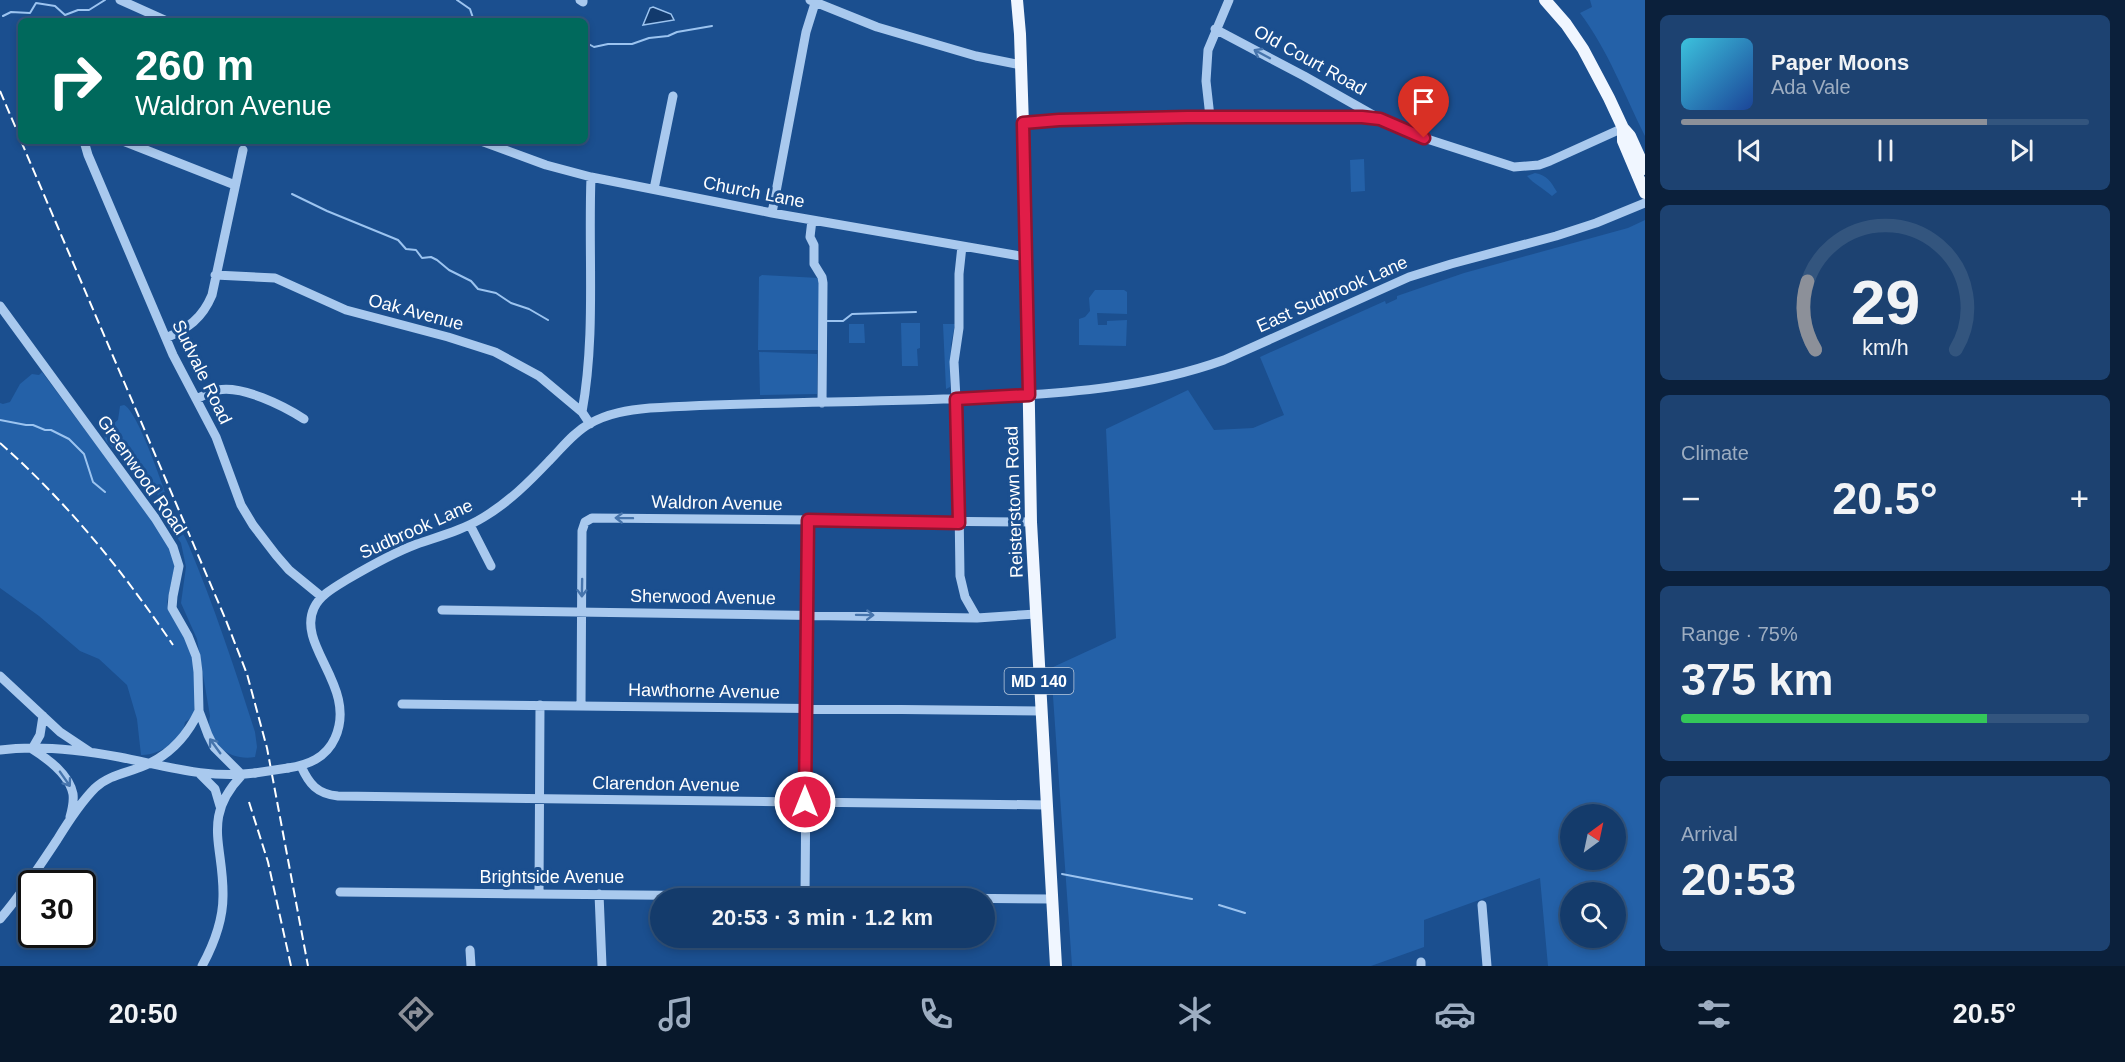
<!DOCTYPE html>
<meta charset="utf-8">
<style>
:root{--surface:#143b6b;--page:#1d4271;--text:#f1f3f6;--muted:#9dadc1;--line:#33557e;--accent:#8c9099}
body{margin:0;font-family:Helvetica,sans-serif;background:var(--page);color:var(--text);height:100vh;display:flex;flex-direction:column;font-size:22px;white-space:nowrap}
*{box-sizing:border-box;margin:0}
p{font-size:20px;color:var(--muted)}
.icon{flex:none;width:33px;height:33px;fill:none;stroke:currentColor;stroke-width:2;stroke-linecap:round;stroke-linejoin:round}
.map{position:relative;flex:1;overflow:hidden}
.drawer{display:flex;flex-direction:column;gap:15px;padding:15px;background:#0b203b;width:480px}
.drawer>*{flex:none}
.top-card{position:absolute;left:18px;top:18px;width:570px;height:126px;border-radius:9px;box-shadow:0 3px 9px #0003,0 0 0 2px var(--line);background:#00695c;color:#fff;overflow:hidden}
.needle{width:39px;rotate:33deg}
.buttons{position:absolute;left:1560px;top:804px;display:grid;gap:12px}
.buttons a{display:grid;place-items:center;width:66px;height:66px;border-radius:50%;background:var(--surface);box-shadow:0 3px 9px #0003,0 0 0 2px var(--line);font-size:30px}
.speed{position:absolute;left:18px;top:870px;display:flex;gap:12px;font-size:30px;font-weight:700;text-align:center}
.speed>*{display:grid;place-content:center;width:78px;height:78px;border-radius:50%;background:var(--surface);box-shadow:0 3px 9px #0003,0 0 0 2px var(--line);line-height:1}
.speed .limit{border:3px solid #111;border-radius:9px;background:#fff;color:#111}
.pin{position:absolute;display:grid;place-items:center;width:51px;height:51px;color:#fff;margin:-62px -26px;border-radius:50% 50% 50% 0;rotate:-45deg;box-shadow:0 0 6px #0007}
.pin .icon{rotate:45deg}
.me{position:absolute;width:66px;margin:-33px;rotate:0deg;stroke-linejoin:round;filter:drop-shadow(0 0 4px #0008)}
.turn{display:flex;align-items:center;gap:21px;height:126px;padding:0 18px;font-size:27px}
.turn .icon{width:78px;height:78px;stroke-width:2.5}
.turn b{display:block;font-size:42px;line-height:51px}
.big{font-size:45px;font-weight:600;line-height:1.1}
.drawer .widget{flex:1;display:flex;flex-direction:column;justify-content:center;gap:9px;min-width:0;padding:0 21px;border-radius:9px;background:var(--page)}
.drawer .dial{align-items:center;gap:0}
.dial svg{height:156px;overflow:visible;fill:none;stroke:var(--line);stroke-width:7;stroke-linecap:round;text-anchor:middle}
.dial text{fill:var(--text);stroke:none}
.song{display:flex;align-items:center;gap:18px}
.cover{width:72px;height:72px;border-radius:9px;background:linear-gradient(135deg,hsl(190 70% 55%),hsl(220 70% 35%))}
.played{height:6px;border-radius:3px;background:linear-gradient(90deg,var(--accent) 75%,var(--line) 75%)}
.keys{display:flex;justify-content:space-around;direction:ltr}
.heat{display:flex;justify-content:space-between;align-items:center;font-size:33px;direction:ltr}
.charge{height:9px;border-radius:4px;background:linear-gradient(90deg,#34c759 75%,var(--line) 0)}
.trip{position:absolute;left:650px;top:888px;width:345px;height:60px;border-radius:30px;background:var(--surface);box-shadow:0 3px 9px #0003,0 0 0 2px var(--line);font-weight:600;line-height:60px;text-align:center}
.dock{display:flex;height:96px;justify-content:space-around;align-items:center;background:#08182b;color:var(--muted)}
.dock .icon{width:42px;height:42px}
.dock .current{color:var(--accent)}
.dock b{font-size:27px;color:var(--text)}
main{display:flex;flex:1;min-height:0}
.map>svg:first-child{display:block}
</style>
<main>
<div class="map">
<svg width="1645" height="966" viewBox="0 0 1645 966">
<rect width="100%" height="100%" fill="#1b4f8f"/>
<!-- green -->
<path fill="#2461a8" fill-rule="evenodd" d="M1590,0H1645V136C1624,94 1608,50 1580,13L1592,7Z
M1364,159L1365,191L1351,192L1350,160Z
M1535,173C1547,175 1551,182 1557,192L1552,196C1543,188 1534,184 1527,176Z
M1645,220V966H1548L1540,878L1424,920V947L1371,966H1072L1051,668L1116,638L1106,429L1188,390L1214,430L1253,428L1284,415L1260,357L1385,301L1386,304L1397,299V296L1464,273L1628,228ZM1570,814H1616V860H1570ZM1570,892H1616V938H1570Z
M762,275L819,278V350H758L759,277Z
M1095,290H1124L1127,292V314L1097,313L1098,325H1107V321L1127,320L1126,346L1079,345V319L1085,317L1090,311L1089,298Z
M901,323H920V348L917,349L918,366H902Z
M849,324H864L865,343H849Z
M943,324H955L951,344L950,387L946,389Z
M759,352L817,354V394L760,395Z
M42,372L152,520L170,549L175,567L167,602L168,609L185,639L192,656L196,689L194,716L185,722C183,740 158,756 141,755L137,719L127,685L99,659L80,651L39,616L0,588V403L3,404L10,402L20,384L32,374L39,375Z
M124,405C139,412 165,494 173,513C177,524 184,534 189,546C214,606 235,669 255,732L257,747L255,757C230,762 204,742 210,716L197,639L181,603L186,567L181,543L162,515L156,488L150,479L137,465L116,451L106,441L103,434L105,430L118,420L120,406Z"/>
<!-- water -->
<path fill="#123a6d" stroke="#9cc4f0" stroke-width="1.5" d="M653,7L671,14L674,20L643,25L650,8Z"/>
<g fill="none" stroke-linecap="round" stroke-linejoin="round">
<!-- stream -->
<path stroke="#9cc4f0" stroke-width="2" d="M457,0L470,9L474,21
M3,16L11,12L30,13L36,3L55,6L65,15L78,10H89L105,0
M585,42L594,47L608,44H632L649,38L668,36L677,32L712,26
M292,194L327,211L398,240L406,249L416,250L422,258L431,257L437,260L449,270L471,281L478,289L496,293L511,303L529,309L548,320
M825,321H843L852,314L916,312
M0,420L26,425H33L45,430H51L69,439L84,454L93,482L105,492
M1062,874L1192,899
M1219,905L1245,913"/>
<!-- minor -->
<path stroke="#a9c9ee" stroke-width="9" d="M120,0L167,21
M580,0L583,2V0
M810,0L877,27L976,56L1021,65
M1215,29L1304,76L1380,119L1424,138L1514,167L1539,165L1550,161L1623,128
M1210,117L1206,81L1208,50L1229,0
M1023,123L1187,117H1362L1377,119
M84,141L88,155L173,355L216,437L241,505L253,525L276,555L289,570L322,597
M123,141L235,185
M481,141L546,165L591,177L772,213L1026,257
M654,189L673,96
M772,213L806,32L816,0
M812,220L810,237L814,245V264L822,277L823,283L822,403
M962,246L959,274V328L954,362L958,436L960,576L965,597L977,618
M215,275L275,278L346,310L448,337L495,352L539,376L582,412L590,424
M0,306L155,518L173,547L179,566L173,596L172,608L188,636L196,656L198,672L199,711L208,735L214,747L242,775
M166,338C188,328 202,319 212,295L243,150
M196,399C203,396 210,392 218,390C242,385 284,406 304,419
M582,412C596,335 588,255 591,177
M470,525L491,566
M442,610L977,618L1036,614
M0,676L60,732L90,752
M402,704L1041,711
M581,706L582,531L585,522L592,518L1031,522
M43,716L40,735L32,749C48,759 69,774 73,794C74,802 72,810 70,817
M0,750C38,745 81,750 119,757C166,766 207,779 255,773
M301,766C309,784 317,794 338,796L1046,805
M288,768C308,765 326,758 335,738C358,687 296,646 314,608C320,595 335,587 348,579C370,566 393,553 417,544C440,536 463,530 484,517C509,502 529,482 549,461C562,448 573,433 589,424C608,413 629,410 650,408C764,401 878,403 991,397C1070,393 1149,387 1224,360L1409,277L1451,264L1556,236L1596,223L1645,203
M200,774L215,789L220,806
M340,892L1051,899
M539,894L540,705
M599,894L602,966
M805,897L808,520
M1482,905L1487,966
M0,919C21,895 39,867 57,840C68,822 80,803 95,788C111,773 131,773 150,763C173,752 188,734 199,711
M470,950L471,966
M1421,962V966
M202,966C214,944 223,921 223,896C224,845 201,818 242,775"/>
<!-- major -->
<path stroke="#f0f6ff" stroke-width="12" d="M1017,0L1020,34L1025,187L1031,522L1056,966
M1545,0L1566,24L1583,49L1609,98L1623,128L1630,136L1645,169
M1623,128V141L1645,193"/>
<!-- rail -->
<path stroke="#fff" stroke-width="2" stroke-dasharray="10 4.5" stroke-linecap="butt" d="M0,91L21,140
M21,141L225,618L247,674L267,748L308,966
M0,443C68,503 122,570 173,645
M249,802L268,862L291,966"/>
<!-- minor-bridge -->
<path stroke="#a9c9ee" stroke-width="9" d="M255,773L288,768"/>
</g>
<!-- one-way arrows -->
<defs><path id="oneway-shaft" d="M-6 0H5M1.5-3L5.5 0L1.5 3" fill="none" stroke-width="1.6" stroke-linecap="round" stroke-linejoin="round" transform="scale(1.5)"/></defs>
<g stroke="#4674ac">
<use href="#oneway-shaft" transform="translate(1262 54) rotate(-152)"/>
<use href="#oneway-shaft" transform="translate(624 518) rotate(-179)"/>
<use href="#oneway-shaft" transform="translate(582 588) rotate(91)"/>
<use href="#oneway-shaft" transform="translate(865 615) rotate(1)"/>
<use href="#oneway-shaft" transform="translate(215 746) rotate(-126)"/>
<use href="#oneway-shaft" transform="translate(65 779) rotate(55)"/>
</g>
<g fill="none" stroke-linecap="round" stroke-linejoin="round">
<!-- route casing -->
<g stroke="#92132f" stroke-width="15">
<path id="route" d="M805,802L808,520L959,523L956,399L1029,395L1023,123L1059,120L1187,117H1362L1380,119L1424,138"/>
</g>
<!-- route -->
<use href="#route" stroke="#e11d48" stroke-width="10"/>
</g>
<g text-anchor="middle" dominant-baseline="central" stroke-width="6" stroke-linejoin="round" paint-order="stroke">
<!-- shield labels -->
<rect fill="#1b4f8f" stroke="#bbcadd" stroke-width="1.5" x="1004.5" y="668" width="69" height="26" rx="4.5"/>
<g font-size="16" font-weight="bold" fill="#fff">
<text x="1039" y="681">MD 140</text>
</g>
<!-- street labels -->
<g font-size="18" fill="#fff" stroke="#1b4f8f">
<text transform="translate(1310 60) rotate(29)">Old Court Road</text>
<text transform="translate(754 192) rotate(11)">Church Lane</text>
<text transform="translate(1332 294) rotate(-24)">East Sudbrook Lane</text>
<text transform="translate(416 312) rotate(15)">Oak Avenue</text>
<text transform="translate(202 372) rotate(64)">Sudvale Road</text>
<text transform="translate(142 475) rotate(55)">Greenwood Road</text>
<text transform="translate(1014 502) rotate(-92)">Reisterstown Road</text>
<text transform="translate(717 503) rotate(1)">Waldron Avenue</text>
<text transform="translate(416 529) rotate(-24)">Sudbrook Lane</text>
<text transform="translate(703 597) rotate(1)">Sherwood Avenue</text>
<text transform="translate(704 691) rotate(1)">Hawthorne Avenue</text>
<text transform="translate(666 784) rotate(1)">Clarendon Avenue</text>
<text x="552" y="877">Brightside Avenue</text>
</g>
</g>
</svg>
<div class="buttons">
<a><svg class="needle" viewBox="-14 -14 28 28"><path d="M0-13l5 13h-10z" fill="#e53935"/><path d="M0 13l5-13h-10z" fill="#9dadc1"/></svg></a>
<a><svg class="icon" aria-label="search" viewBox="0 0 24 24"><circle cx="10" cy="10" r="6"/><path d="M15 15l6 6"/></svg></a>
</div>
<div class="speed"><div class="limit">30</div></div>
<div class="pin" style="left:1424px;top:138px;background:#d93025"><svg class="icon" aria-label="arrive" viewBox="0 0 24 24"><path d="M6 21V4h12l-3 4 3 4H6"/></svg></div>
<svg class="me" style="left:805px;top:802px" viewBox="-20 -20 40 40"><circle r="17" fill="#e11d48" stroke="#fff" stroke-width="3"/><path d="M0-11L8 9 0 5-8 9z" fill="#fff"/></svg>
<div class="trip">20:53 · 3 min · 1.2 km</div>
<div class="top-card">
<div class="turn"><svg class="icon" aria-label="right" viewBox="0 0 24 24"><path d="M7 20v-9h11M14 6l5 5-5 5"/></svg><div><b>260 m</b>Waldron Avenue</div></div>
</div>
</div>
<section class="drawer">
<div class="widget">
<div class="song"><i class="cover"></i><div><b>Paper Moons</b><p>Ada Vale</p></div></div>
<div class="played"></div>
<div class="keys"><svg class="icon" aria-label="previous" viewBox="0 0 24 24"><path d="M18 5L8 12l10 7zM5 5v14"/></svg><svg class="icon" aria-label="pause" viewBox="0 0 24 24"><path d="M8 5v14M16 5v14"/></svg><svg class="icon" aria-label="next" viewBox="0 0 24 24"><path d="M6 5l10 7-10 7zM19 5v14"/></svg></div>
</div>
<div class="widget dial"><svg viewBox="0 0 100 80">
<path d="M14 69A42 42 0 1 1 86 69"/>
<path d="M14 69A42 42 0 0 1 10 34" stroke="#8c9099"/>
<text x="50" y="56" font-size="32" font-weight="700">29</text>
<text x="50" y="72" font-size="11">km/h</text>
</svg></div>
<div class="widget"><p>Climate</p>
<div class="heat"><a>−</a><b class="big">20.5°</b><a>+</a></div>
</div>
<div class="widget"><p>Range · 75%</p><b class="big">375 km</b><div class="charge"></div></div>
<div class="widget"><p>Arrival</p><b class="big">20:53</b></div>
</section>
</main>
<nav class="dock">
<b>20:50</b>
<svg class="icon current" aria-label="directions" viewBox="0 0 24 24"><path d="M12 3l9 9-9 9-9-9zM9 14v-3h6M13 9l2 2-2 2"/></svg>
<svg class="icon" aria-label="music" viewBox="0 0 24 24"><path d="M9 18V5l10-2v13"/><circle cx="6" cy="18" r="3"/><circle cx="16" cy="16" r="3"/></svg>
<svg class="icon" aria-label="phone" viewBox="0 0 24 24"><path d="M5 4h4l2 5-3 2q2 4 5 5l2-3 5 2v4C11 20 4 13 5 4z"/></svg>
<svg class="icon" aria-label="climate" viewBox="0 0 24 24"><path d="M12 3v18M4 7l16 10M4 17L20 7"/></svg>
<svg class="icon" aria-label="car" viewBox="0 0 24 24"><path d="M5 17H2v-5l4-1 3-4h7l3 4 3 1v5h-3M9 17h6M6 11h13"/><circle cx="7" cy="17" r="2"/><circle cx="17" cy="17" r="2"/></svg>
<svg class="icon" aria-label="filters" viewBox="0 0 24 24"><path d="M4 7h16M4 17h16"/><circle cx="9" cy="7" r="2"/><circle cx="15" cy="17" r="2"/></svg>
<b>20.5°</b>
</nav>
